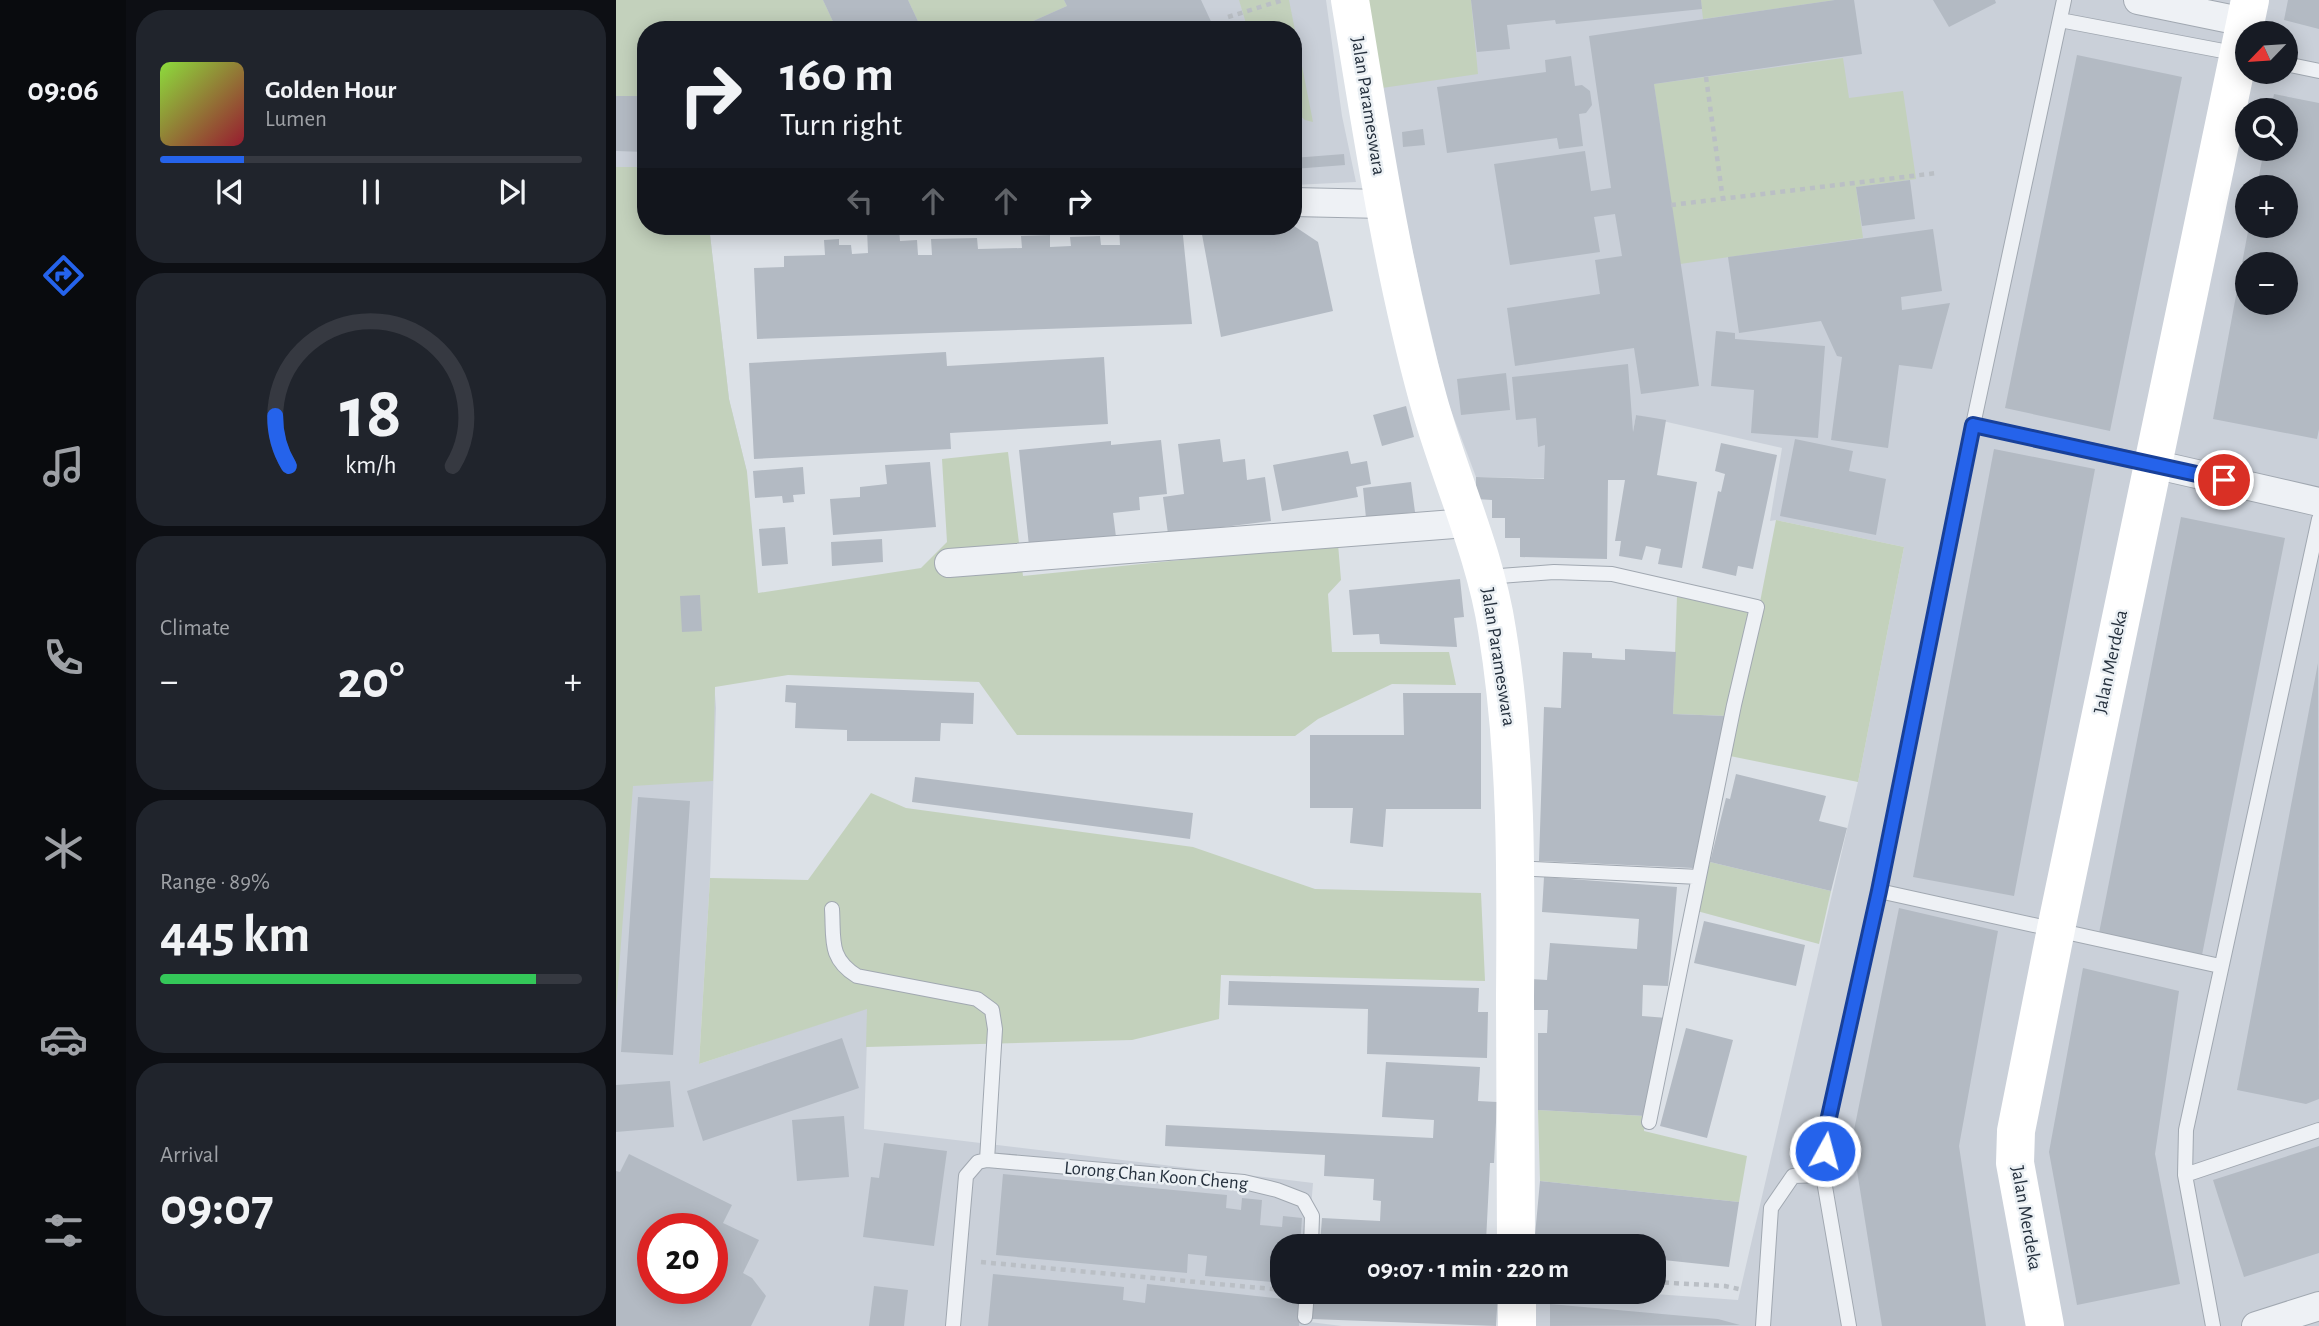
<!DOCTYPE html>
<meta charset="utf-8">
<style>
:root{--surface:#171b24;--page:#20242c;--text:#f1f3f6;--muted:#9ea1a6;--line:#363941;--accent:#2563eb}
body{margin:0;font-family:"Alegreya Sans",sans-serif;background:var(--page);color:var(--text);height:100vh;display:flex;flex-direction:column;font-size:26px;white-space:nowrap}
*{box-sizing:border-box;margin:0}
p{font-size:23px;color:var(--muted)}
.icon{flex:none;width:38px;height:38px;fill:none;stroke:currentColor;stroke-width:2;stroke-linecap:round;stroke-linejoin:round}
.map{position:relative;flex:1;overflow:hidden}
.side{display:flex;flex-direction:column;gap:10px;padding:10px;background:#0d0f14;width:490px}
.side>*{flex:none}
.guide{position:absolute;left:21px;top:21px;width:665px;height:214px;border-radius:28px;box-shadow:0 4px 18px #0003;background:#171b24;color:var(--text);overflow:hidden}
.needle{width:46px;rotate:245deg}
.tools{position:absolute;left:1619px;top:21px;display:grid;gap:14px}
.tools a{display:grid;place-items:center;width:63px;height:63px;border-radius:50%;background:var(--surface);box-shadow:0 4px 18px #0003;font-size:35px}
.speed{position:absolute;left:21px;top:1213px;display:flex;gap:14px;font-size:35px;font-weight:700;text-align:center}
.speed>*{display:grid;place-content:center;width:91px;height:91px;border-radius:50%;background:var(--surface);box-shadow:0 4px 18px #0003;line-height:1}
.speed .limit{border:10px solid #d22;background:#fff;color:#111}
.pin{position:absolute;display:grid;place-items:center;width:60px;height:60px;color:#fff;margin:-30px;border:4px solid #fff;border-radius:50%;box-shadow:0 2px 7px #0007}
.me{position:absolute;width:77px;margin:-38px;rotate:7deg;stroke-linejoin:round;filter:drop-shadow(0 0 5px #0008)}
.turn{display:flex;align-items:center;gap:24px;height:147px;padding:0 28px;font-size:32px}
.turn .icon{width:91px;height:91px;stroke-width:2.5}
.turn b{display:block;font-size:49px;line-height:60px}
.lanes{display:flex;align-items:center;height:66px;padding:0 28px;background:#0003;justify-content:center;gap:35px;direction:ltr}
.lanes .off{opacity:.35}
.big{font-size:52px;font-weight:700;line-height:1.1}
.side .widget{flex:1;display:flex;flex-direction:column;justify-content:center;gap:10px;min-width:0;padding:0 24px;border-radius:28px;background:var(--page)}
.side .dial{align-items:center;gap:0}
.dial svg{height:182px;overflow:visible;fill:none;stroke:var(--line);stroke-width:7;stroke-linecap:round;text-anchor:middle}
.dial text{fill:var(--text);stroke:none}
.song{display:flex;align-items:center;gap:21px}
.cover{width:84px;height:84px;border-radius:10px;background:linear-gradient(135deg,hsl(90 70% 55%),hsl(350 70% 35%))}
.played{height:7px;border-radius:4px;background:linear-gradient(90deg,var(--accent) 20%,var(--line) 20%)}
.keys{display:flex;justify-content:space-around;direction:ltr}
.heat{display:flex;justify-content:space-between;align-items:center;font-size:38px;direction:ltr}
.charge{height:10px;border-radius:5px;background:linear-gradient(90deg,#34c759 89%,var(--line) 0)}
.trip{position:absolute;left:654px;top:1234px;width:396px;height:70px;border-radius:28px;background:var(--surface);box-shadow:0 4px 18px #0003;font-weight:700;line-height:70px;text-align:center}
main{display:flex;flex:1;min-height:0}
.dock{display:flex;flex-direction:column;width:126px;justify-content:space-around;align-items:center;background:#090b0e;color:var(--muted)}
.dock .icon{width:49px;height:49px}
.dock .current{color:var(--accent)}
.dock b{font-size:32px;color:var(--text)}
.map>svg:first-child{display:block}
</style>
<main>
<nav class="dock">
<b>09:06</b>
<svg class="icon current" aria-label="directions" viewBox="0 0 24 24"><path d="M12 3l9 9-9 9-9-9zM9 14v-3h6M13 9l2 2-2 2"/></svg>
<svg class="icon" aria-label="music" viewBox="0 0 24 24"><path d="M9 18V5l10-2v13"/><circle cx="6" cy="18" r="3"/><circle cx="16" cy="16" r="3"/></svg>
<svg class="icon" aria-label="phone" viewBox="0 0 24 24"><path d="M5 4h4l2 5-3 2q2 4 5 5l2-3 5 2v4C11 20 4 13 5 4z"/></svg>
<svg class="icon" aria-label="climate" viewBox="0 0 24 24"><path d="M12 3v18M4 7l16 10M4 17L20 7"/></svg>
<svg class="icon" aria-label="car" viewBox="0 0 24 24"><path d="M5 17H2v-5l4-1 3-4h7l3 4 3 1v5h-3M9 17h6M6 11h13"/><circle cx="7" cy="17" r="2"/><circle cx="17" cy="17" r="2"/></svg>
<svg class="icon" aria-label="filters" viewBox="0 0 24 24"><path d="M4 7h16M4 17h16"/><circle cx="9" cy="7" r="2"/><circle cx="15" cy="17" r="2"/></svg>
</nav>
<section class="side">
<div class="widget">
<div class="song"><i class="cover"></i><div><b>Golden Hour</b><p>Lumen</p></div></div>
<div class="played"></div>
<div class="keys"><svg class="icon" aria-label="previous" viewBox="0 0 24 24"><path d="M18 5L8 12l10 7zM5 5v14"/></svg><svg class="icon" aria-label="pause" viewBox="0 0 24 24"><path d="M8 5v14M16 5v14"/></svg><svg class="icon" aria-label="next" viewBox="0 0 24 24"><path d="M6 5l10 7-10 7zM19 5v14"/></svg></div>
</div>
<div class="widget dial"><svg viewBox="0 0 100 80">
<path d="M14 69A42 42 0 1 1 86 69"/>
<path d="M14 69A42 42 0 0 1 8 47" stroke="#2563eb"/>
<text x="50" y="56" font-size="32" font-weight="700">18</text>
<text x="50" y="72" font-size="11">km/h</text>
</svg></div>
<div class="widget"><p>Climate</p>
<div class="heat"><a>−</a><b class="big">20°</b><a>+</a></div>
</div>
<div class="widget"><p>Range · 89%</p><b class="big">445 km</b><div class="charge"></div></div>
<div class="widget"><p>Arrival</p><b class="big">09:07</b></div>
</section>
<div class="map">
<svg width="1703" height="1326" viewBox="0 0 1703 1326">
<rect width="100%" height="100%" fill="#dce1e7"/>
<!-- built -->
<path fill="#cad0d9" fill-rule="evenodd" d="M0,0H710L726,116L740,182L677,185V30H30V226H93L113,399L131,472L92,600L100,708L94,878L83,1064L252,1008L248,1129L697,1183L692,1246H667V1292H688L686,1321L726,1326H0ZM37,1228H96V1288H37Z
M752,0H1703V1326H906L907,1292H1011L1122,1300L1242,782L1288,547L1160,520L1154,521L1166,448L1020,415L1009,480L860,477L830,397L804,285L778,166ZM1631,33H1670V72H1631ZM1631,110H1670V149H1631ZM1631,187H1670V226H1631ZM1631,264H1670V303H1631Z"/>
<!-- green -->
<path fill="#c3d1bc" d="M0,0H207L221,30H30V96H0Z
M292,0H448L451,6L397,30H306Z
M623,0H673L697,122L689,120L677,110V30H632Z
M752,0H855L862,74L766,88Z
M1085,0H1219L1087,19Z
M1227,58L1233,98L1287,91L1300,179L1240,187L1247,238L1064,264L1038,84Z
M0,167H30V226H93L113,399L131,472L142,593L305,568L331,542L326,459L392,452L407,576L722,544L725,580L712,594L716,652H833L840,685L776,684L702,719L679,736L401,735L363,682L172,675L99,687L97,781L17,786L0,1009Z
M1160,520L1288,547L1242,782L1114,756Z
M1061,596L1132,611L1112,716L1057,714Z
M255,793L290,808L577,847L699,889L865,893L869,981L605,975L603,1019L516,1040L250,1047L251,1009L83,1064L94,878L192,880Z
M1094,862L1215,891L1203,944L1081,911Z
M922,1110L1029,1116L1028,1131L1131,1156L1123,1202L924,1181Z"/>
<!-- building -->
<path fill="#b3bac3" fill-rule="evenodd" d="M207,0H292L306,30H221Z
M448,0H585L599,30H397L451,6Z
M855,0H1085L1086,9L940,24L939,20L891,25L894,49L861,52Z
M1219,0H1238L1246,54L1038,84L1083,386L1025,394L1018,348L899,366L891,308L984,294L979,260L1006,256L999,214L978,217L984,252L894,265L878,164L969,151L975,191L995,188L973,36Z
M1317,0H1379L1380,3L1333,27Z
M1672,0H1703V29L1668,20Z
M1461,55L1566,77L1494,431L1389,408Z
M955,56L959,86L966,85L974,91L976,105L970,113L963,114L967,146L943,149L941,138L831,153L821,87L930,72L929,60Z
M1658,94L1703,103V429L1701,439L1597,419L1633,226H1670V187H1641L1648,149H1670V110H1655ZM1631,264H1670V303H1631Z
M0,96H30V152L0,151Z
M807,129L809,145L787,147L786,132Z
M728,154L729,165L677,169V158Z
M1294,180L1299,219L1246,226L1240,187Z
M503,226H566L576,324L141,339L138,268L168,267V256L209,255L208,240L223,239V245H235L236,254L252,253L251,229L283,228L284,241L301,240L302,255H316L315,239L361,238L362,249L406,248L405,236L434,235V247L455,246L454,237L484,236L485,245H504Z
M678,226L702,242L717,311L605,337L585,229Z
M1317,229L1326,291L1285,297L1286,310L1334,303L1316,369L1283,365L1272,448L1215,440L1226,357L1221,356L1205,321L1123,333L1112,257Z
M1100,331L1119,333V339L1209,346L1202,438L1135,433L1138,390L1095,386Z
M330,352L331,366L488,357L492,424L334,433L335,449L138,459L133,363Z
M1012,364L1017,432L1020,415L1050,420L1041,475L1081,482L1066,568L1042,564L1045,549L1030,546L1026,560L1003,556L1005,541H999L1009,480H992L991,559L904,557V538H889V518H876V500L860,499V477L928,479L929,445L922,447L920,418L900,420L896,377Z
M890,373L894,410L845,415L841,379Z
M790,406L798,437L766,446L757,415Z
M604,439L607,462L629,459L631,480L649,477L655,521L552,534L547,497L568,494L562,444Z
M1179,439L1237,451L1233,471L1270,479L1260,535L1164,516Z
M545,440L551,494L523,497L524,510L497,513L500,537L413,546L403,450L495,441V445Z
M1105,443L1161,455L1137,569L1122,566L1120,576L1086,568L1102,491L1105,492L1109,474L1099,471Z
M1378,449L1479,469L1398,896L1297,877Z
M732,451L735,464L751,461L755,484L740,487L742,497L666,511L657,465Z
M314,462L320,527L217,535L214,499L244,497V487L271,484L269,465Z
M187,467L189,494L177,495L178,502L167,503L166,496L139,498L137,471Z
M795,482L799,512L750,518L747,488Z
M1565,517L1669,538L1586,955L1483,933Z
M169,527L172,564L146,566L143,529Z
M266,539L267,562L216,566L215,542Z
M844,579L848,617L838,618L841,647L764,644L763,634L737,635L733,590Z
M84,595L86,631L66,632L64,596Z
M1009,649L1060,652L1057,714L1112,716L1077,868L923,861L928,707L945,708L947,652L976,653V658L1009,660Z
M1702,663L1703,1099L1690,1104L1621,1090Z
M170,685L358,693L357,724L325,723L324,741H231V730L179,728L180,703L169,702Z
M787,693H865V809H770L767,847L734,843L737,808H694V735H788Z
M1120,774L1210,796L1203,821L1231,828L1215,891L1094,862L1110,798L1114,799Z
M299,777L577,813L574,839L296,802Z
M22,797L74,801L57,1055L5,1052Z
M928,877L1061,887L1052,986L1027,985L1026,1016L1051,1018L1029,1116L922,1110V1033H931L932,1010H914L915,979L931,980L934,943L1021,949L1023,919L926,912Z
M1283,908L1382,931L1343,1146L1370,1326H1266L1236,1140Z
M1088,921L1189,945L1180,986L1078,963Z
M1467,968L1563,991L1539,1154L1564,1284L1461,1305L1433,1152Z
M613,981L863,988L862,1012H872L871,1058L751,1054L752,1009L612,1005Z
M1070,1028L1117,1040L1091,1138L1044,1126Z
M226,1038L243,1088L87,1141L71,1091Z
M770,1062L864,1067L862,1101L881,1102L878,1163H874L870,1241L846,1246L704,1244L706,1218L764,1221L765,1201L757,1200L758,1179L708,1176L709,1155L549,1146L550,1125L817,1138L818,1120L766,1117Z
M54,1081L58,1127L0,1132V1085Z
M228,1116L233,1177L181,1181L176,1120Z
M268,1143L331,1151L318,1246L247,1237L255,1177L263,1178Z
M1703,1146V1253L1628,1277L1597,1180Z
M13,1154L116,1205L107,1223L143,1240L127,1273L136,1278L150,1296L135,1326H0V1171L4,1172ZM37,1228H96V1288H37Z
M387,1174L611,1195L610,1208L625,1210L626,1198L646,1200L644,1225L666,1227L667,1216L686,1218L684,1246H667V1283L589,1276L591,1256L572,1254L571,1273L380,1255Z
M924,1181L1123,1202L1113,1267L1038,1259V1246H918Z
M377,1274L508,1287L507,1300L529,1303L531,1284L685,1301L683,1326H372Z
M258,1286L292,1290L288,1326H253Z
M697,1292H882L880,1326L696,1319Z
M934,1304L1102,1319L1124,1325L934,1326Z"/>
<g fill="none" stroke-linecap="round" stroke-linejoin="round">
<!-- lane casing -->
<g stroke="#a1a8b1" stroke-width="16">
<path id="lane" d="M1444,20L1623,54
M1670,64L1703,71
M1357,425L1535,463
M871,577L938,572L996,574L1141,607L1118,705L1033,1122
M900,868L1083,877
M1263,891L1604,966
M216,909C218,939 212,958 241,976L361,999L376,1010L379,1029L371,1160
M1569,1175L1703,1130
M689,1317L691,1292
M337,1326L350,1176L362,1162L371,1160L628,1182L661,1190L687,1200L696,1216L695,1246
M1147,1326L1155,1208L1177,1176L1207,1175
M1233,1326L1207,1175L1211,1126L1263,891L1357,425L1448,0
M1597,1326L1569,1175L1570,1130L1703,519"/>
</g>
<!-- street casing -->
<g stroke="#a1a8b1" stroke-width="30">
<path id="street" d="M1522,0L1629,22
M677,202L767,204
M1537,464L1703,502
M333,563L851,523
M1640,1326L1703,1306"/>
</g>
<!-- path -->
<path stroke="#babfc5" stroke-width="4.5" stroke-dasharray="5 5" stroke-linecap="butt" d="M612,17L667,0
M1090,77L1107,200
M1055,205L1321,173
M365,1262L667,1290
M1038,1282L1109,1286L1127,1290"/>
<!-- lane -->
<use href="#lane" stroke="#eef1f5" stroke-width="14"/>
<!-- street -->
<use href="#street" stroke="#eef1f5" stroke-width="28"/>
<!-- secondary -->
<path stroke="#fff" stroke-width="38" d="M734,0C756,134 776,268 812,399C833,476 869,551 881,630C901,751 900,876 899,998C899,1081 900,1163 900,1246
M901,1292V1326
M1429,1326L1399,1163L1400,1131L1440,929L1634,0"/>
</g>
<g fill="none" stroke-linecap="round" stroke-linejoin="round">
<!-- route casing -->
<g stroke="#184099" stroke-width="18">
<path id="route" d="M1209,1151L1211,1126L1263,891L1357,425L1608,480"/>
</g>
<!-- route -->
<use href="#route" stroke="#2563eb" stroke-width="12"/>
</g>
<g text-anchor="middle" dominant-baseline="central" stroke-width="5" stroke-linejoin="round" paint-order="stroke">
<!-- street labels -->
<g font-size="19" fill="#25303d" stroke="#ebf0f4">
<text transform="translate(752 106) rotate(81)">Jalan Parameswara</text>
<text transform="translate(882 657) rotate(81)">Jalan Parameswara</text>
<text transform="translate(1495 662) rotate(-78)">Jalan Merdeka</text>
<text transform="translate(540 1176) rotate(5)">Lorong Chan Koon Cheng</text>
<text transform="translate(1410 1218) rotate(80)">Jalan Merdeka</text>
</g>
</g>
</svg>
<div class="tools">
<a><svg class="needle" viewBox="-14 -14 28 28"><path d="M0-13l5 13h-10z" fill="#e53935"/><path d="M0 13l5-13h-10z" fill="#9ea1a6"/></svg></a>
<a><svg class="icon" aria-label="search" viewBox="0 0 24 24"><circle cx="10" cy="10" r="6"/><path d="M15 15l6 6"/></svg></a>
<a>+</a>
<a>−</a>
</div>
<div class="speed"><div class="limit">20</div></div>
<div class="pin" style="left:1608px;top:480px;background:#d93025"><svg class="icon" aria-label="arrive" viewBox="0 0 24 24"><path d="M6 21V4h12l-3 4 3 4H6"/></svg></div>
<svg class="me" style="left:1209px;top:1151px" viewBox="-20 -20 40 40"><circle r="17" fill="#2563eb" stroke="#fff" stroke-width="3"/><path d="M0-11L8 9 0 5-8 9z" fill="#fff"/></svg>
<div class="trip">09:07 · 1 min · 220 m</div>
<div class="guide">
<div class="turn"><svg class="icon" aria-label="right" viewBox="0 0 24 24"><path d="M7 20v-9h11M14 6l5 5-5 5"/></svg><div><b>160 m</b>Turn right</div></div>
<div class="lanes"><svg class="icon off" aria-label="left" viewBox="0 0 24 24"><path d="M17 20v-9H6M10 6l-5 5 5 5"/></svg><svg class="icon off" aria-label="ahead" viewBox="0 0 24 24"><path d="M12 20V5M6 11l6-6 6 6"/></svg><svg class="icon off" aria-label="ahead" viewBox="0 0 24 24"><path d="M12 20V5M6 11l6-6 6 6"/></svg><svg class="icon" aria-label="right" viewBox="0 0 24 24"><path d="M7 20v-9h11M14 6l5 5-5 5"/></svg></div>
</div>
</div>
</main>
